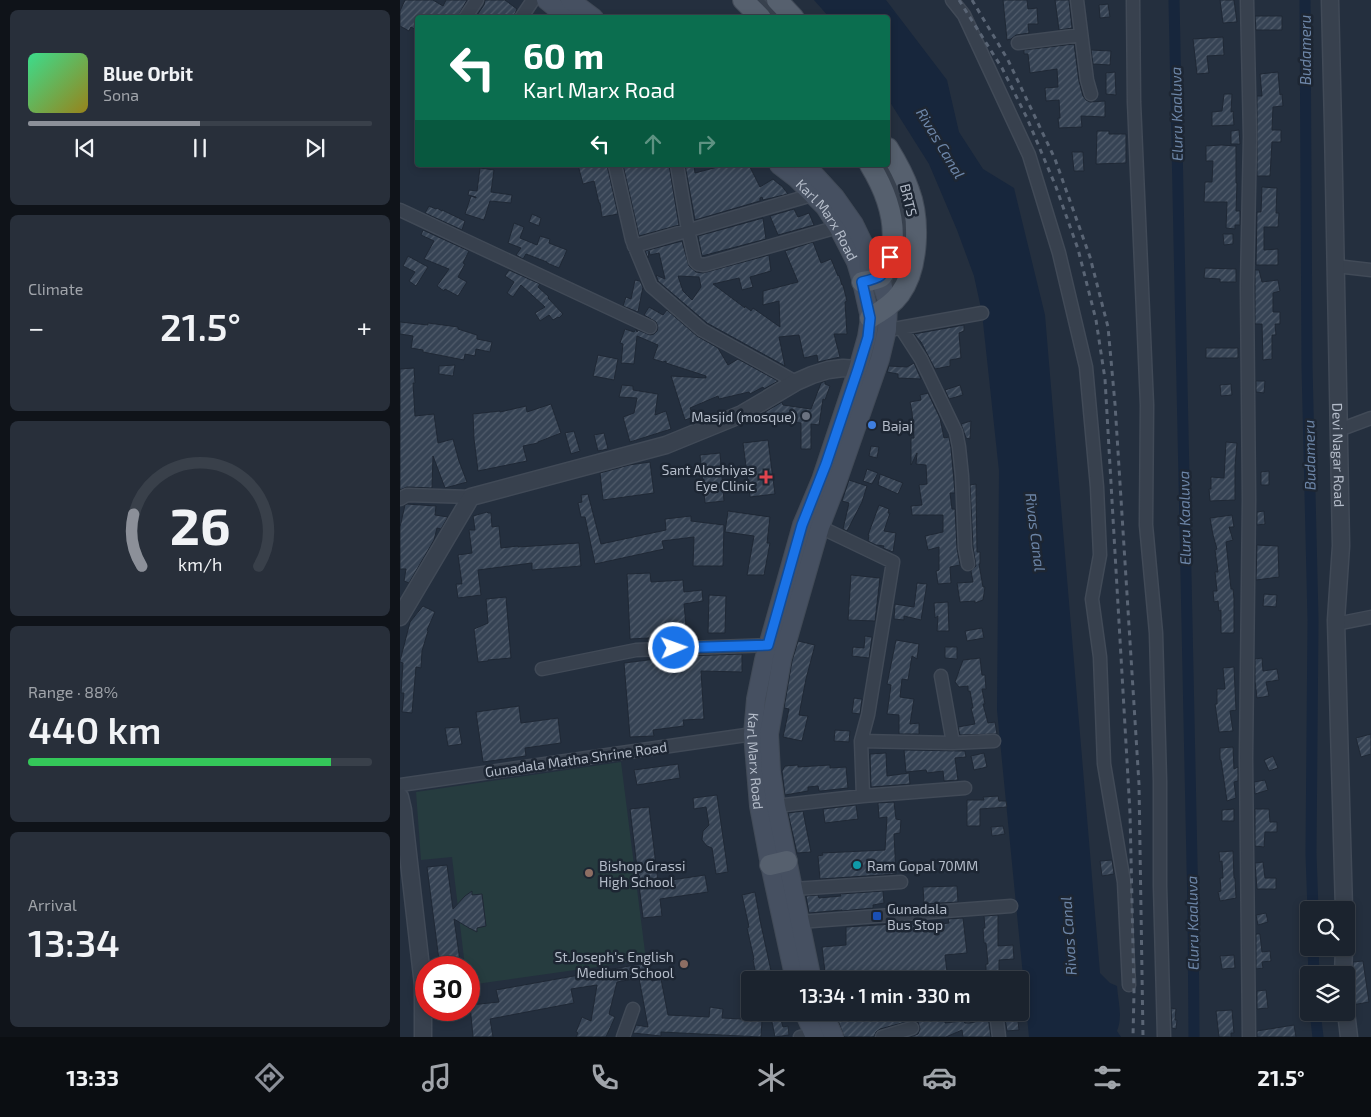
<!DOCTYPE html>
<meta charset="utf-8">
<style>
:root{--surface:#1b232e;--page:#282f3a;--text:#f1f3f6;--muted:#a0a4aa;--line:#39404a;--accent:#8c9099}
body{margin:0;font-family:"Exo 2",sans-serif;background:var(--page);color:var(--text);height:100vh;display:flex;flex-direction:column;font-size:19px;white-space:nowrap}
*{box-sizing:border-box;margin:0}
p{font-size:16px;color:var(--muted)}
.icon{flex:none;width:28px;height:28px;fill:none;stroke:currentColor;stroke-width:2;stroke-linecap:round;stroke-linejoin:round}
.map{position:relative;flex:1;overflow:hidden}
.side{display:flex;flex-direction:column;gap:10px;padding:10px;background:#0f1319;width:400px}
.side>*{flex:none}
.top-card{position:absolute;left:15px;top:15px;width:475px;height:152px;border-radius:5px;box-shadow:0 2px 8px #0003,0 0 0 1px var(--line);background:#0b6e4f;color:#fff;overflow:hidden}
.fabs{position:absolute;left:900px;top:901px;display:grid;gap:10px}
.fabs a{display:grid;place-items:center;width:55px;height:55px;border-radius:5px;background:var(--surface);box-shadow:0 2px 8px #0003,0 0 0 1px var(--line);font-size:25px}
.speed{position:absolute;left:15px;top:956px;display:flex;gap:10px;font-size:25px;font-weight:700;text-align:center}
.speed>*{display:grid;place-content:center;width:65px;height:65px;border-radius:50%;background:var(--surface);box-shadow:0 2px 8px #0003,0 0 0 1px var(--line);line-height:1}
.speed .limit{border:8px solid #d22;background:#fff;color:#111}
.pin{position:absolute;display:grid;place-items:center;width:42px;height:42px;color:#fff;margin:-21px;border-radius:10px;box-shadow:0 2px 8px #0006}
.me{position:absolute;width:55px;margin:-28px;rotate:88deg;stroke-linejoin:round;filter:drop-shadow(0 0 4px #0008)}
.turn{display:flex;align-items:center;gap:18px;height:105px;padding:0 25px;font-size:22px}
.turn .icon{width:65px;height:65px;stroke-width:2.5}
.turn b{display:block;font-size:35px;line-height:42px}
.lanes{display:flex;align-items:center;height:48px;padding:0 25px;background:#0003;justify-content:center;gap:25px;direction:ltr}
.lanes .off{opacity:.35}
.big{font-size:38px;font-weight:600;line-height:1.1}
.side .card{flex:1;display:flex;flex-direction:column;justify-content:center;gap:8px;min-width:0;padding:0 18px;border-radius:8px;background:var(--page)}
.side .dial{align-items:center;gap:0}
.dial svg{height:130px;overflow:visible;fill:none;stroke:var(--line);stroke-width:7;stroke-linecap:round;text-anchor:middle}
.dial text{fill:var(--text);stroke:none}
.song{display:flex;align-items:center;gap:15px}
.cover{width:60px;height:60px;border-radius:8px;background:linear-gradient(135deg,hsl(150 70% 55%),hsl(50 70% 35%))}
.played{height:5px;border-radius:2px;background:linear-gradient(90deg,var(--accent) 50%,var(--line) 50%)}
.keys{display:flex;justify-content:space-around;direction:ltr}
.heat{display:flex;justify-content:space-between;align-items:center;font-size:28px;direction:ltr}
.charge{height:8px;border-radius:4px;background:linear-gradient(90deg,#34c759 88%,var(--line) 0)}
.trip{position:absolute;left:341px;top:971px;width:288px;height:50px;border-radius:5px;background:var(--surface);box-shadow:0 2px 8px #0003,0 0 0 1px var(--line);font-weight:600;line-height:50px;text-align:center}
.tabs{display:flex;height:80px;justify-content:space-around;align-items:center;background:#0b0e12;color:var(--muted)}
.tabs .icon{width:35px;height:35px}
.tabs .current{color:var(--accent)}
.tabs b{font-size:22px;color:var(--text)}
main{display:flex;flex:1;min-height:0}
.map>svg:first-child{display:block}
</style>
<main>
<section class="side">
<div class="card">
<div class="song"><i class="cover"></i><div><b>Blue Orbit</b><p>Sona</p></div></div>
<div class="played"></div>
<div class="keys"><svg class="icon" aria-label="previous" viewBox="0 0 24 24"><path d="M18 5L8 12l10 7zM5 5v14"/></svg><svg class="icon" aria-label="pause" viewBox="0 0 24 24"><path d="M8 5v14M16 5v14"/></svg><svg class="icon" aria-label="next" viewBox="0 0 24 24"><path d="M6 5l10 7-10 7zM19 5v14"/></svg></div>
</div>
<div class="card"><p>Climate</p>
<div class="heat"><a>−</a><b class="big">21.5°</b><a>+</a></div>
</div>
<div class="card dial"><svg viewBox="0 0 100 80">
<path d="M14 69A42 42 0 1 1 86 69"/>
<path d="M14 69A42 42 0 0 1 9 37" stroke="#8c9099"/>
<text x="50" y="56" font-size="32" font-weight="700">26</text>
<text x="50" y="72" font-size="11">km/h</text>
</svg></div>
<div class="card"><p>Range · 88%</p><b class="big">440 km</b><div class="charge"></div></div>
<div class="card"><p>Arrival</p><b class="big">13:34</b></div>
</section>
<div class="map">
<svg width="971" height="1037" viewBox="0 0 971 1037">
<defs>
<pattern id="building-hatch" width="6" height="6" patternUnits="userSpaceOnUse" patternTransform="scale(1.25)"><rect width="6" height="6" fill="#364354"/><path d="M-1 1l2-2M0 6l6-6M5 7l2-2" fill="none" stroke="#515c6b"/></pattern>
</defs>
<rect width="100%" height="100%" fill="#242f3e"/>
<!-- green -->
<path fill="#263c3f" d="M221,762L246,960L69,985V968L65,967L52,857L21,860L16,792Z"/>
<!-- water -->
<path fill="#17263c" d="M414,0H486L547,80L559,132L583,169L614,188L645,315L700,973L710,983L717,986C718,1002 723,1016 717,1031L721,1037H629L597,710L599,471L582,313L574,276L557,230L529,164L488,99V18L429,17Z"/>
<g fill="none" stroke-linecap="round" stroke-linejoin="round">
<!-- canal -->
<path stroke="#17263c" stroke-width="11" d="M774,0L793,911L794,1037
M905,0L907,366L913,620L911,854L913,910
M913,948L914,975
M915,1012L918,1037"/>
</g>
<!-- building -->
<path fill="url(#building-hatch)" stroke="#1f2835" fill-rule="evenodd" d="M5,0H33L43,6L46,0H67L57,18H18V31L11,27L9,31L0,26V11Z
M85,0H105L117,9L113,18H75L84,5Z
M603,0H627L628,9L637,8L638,24H628L629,33L616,35L611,39L607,40Z
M655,0H669L672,28L659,30Z
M820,0H834L837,22L823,23Z
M708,4L710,17L700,18L699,5Z
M855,16H882V30H856Z
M823,37L824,55L807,56L809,73L797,74L793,39Z
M674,44L679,81L683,96L686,100L690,102L705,101V117L681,116L682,127L659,128L658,118H660L659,100L646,101L645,88L658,87L657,69L630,73L628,54H624V50Z
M691,50L711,51L710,65L693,64Z
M715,72L716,95L706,94V73Z
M878,72L880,95L882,94L883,106L873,107L872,130H881V142H872L870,176H857V96H862L860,74Z
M824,94H832L831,112L833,111L834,125L812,126V112L822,111Z
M839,130L840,144H831V131Z
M697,131H709V134H726V163L696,164Z
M821,145L836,146V183H837L836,211H840V225H835V229L826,228L827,202H804L805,182H812L813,161H806V146Z
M672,152H683L684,171H674Z
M178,165H207L218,214L202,217L200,203H199L194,181L183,184Z
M223,165H269L279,225L239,236Z
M285,165H294L295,173L325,165H349L360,187L373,179L380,185H381L388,194L363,200L362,197L360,198V201L295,220Z
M80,168L94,170L91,192L112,195L111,203L90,201L84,220L65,214L71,196L76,198V197L68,195L69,190L77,191Z
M862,187L877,188L876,213H879L878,227H864V250L878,249V265H856L857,212H861Z
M29,206L36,209L37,208L42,211V210L65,221L62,230L25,213Z
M394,209L398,217L409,213L414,225L378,235L370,216Z
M132,214L141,218L139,226L129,222Z
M363,218L366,239L302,256L298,236Z
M114,223L124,227L120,238L137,245L140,236L150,239L149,243L167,250L159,268L147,263V262L126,254L123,259L116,255L121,248L108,243Z
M23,230L69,251L63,263L65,264L58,277L67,282L58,296L45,289L44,291L37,286L49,269L24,259L34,241L21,235Z
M823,234H833V244L824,245Z
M282,241L289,266L296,272L303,273L369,255L371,271L350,277L353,287L342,290L339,278L313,284L345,308V306L351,311L353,308L380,327L379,301L363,305V291L398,282L385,251L413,242L421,263L431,259L438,276L439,275L442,285H443L447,301L445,302L447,334H434L440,357L418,362L417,355L404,358L399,335L379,337L385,366L307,323L258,281L256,275L265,279L259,253L250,255L249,251L248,258L245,251ZM278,276L299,277L301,287L292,300L283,291Z
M8,256L28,267L16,286L9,281L15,272L3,266Z
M805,268L836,269V282H820V279L804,278Z
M109,270L140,284L138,287L149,297L148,298L163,314L159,318L158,317L153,320L149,315L140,321L135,313L145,307L121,285L113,297L107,293L114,282L105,276Z
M855,270H859L862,282L878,280L880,291L873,293V312H880V324H875L876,335H872V359L863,360L862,324H855Z
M235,280L240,281L243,287L238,312L223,306L226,297L231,299Z
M249,307L263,315L267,310L297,336L318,348L328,365L338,359L378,381L364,389L363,387L350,394L349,392L319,399L318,396L290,408L294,417L285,420L271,376L306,378V376L266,363V361L263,362L253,359L258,345L237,336L234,364L221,363L223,344L220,343L225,329L234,332L236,329L237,332L238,330L250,335L254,334L257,331L258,327L256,322L244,315Z
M0,322L28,325V323L58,327V329L77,335V339L92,342L90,352L76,349L75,356L65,354L64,360L23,352V350L11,348L13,336L0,334Z
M564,325V331L559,333L561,358L550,360V366L535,369L521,342L514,334Z
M806,348H838V358H806Z
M198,355L218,359L214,380L193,376Z
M514,363L521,379L498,378V374L487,372L489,366L507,367Z
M55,365L53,376L39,374V366Z
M14,368L15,383H13L15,416L34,414L38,443L53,439L59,461L67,482L45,488L33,456L32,488L7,487L0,490V369Z
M425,381V384L430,386L425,400L423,399L419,425L411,424V449H401V423L392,422L393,411L369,421L365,412L382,402L383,405L411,409L421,383Z
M856,381H865L864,393L856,392Z
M831,384L832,395L821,396L820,385Z
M222,385L233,386V390L258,394L255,415L266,411L271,429L230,442L223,417L234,413L237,398L219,397Z
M560,385L563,395L549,399L545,390Z
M528,393L540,418L544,438L549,437L551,448L555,493H550L552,509H555L557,548L560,565L550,567L551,583L538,584L536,571L539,570V547L528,550L525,536L543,532V515H512L511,506L522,505L519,485L527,484L526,465L516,464L517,453L511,465V438H514L512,412L510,402L521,400L520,395Z
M151,404L161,433L138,442V443L123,446L127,461L78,471L74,439L73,414L100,411V412L126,406L127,412Z
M571,421L570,439L566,438L561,424Z
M174,431L180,451L171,454L165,433Z
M204,433L208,449L198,451L194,435Z
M368,440L375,494L350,497L343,443Z
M826,442L837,443L835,466V500L810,501L809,489H811V477L824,478Z
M471,446L479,447L477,458L469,456Z
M320,453L324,501L305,503L300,455Z
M250,462L254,493L203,500L200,473L229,465Z
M467,469L478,473L472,484L463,481Z
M869,471V485H861V472Z
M480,474L503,483L498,494L478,485Z
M449,480L467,486L462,502L447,531L443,529L449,503L442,501Z
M576,484L577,552H580V564H579L583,587H585L583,600L575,603V601L560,602L557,583L573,582L571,571L576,566L573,547L570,485Z
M188,494L201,544L266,530L265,519L291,516V521L324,525L323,566H293L294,537L262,541L264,549L195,564L185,517H181L178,503L182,502L181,495Z
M7,504L36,506L35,515L48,517L41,529L37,528L34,540L9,583L4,581L6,569H0V527L5,505Z
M479,505L489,509L488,513H490L484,531L496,533L493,552L483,548L484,546L476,545L468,541L469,535H468Z
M328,511L370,517L367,543H370L364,575H347L354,536L325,532Z
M864,511L865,524L857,525V512Z
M87,512L88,513H91L92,527L99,526L101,548L118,546V547L179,543L181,566L132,570V563L78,570L81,595L58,598L56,584H62L58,555L72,553L69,530H75L73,516Z
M832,515L834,527H829L833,540L826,542L831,589H833L834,599V633H821V610L819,611L818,601L814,602L813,591H817L815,572H818L815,550L817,549L813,535L810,518Z
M857,545L878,546L879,577L856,580Z
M250,573L251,582L283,580L284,592L302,590L303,601L284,604L287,636L230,639L227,574Z
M451,575L480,578L475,621L448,620Z
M517,583L527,584L521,620L504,616V620L494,619L495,604L514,607Z
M864,594L877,595L876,607L863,606Z
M309,595L326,596L325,633H308Z
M106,597L111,658L88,660V661L78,662L74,629L88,623L86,599Z
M548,602L549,631H537L538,616L535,618L534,603Z
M23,606L35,612L27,630L28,631L22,651L21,668L16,667L12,713L2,712L4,693H1L3,663L0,662V661L10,622Z
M582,628L584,638L567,641L565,631Z
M465,636L472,637L469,658L452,656L453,647L464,648Z
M496,640L519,644L517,659L512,656L508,680L502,679L500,697L514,699L510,724L519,723V734H499V715L487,714L491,685L487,684Z
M398,641L415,645L406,679L399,715L408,716L402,741L383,737L389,709L384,708L392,661Z
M545,647H557V659L545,658Z
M342,654V672L301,671L304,719L283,720L284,726L253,730L254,736L230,737L224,663L256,659V657Z
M580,658L582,675H585L586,689H582L585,704H583L588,723L595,722L597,734L560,735L558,727L575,724L571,708H573L570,691H568V686L559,687L555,682L563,660Z
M862,658L863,671L877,669L879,680L866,682L869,696L857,698L855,681V659Z
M834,667L836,710L830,711L833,731L819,732L815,704H817V689H825L823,668Z
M454,698L462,699L460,714L452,713Z
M119,706L121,723L158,718L161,743L125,748L126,756L83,762L76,712Z
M59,727L62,744L48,746L45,728Z
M435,730L450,731L449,742L434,741Z
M971,734V754L961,757L956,738Z
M833,747L834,769L838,767V781L834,782L836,798L827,801L821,760H820V748Z
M504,750L565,751L566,757L555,758L558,780L544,781L543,771L527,773L526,770L506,772Z
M486,753L487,776L509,773L510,784L471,787L470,754Z
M584,753L587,767L574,770L571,756Z
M873,756L878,768L869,771L864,760Z
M278,764L280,778L237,785L234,770Z
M398,765V767L430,765V768L446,767L448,788L421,791H419L418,786L408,787V791L385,795L382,771L385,766Z
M865,780L868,790L855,794L854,782Z
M317,795L328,872L316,874L312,848L307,846L302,840L303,831L309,825L306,807L294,809L293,798Z
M598,796L599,801H606L607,807L580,809V826H567V800H584L583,797Z
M494,802L496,819L501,820L500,833L494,834L496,874L420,879L418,856L423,855L422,853L485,850L487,817L479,818L478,803Z
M456,805L458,819L425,823L423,809Z
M249,807L258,882L305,875L308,892L260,899L262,916L243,918L230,809Z
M834,809V821H822V810Z
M855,809H869L870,822H877V832H865L864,847L855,846Z
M403,811L411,852L397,853L388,813Z
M603,826L605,834L592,836L591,827Z
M833,851L834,878H835L836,898L820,901L818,892L821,891L820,878H823L822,861L820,862L819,852Z
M712,860L714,874L702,876L700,861Z
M863,862L865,878H876V889H857L855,863Z
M47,865L53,909L65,896L72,891V895L82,894L86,926L77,928V932L69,928L54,919L61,968H40L27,867Z
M557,886L558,902L524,904L523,887Z
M483,891L484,903L473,905V908L442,911V910L409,913L406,896L418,895L419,898L441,896L440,894Z
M355,892L360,920L373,980H357L353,960L354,959L347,928L349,927L342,895Z
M866,913L868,922L858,925L856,915Z
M598,915V946L613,945L614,959L599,960V980H590V975H586V964H588L586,943H584L583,928H585L584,916Z
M563,918L567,953L545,955L548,980H426L422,947L446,945V927L509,923L508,922L517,921L518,927L549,923L548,919Z
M856,934H860L862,952L870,951L871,961L862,962L863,968L856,969Z
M834,955L835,968L822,969L820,956Z
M963,961L969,1002L952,1005L948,983L952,980L953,976V962Z
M246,963L249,976H251L252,981L261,979L268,1015L309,1017L310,1007L323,1009L322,1018L362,1020L361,1037L261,1032V1036L233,1033L236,1025L248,1027L239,978L217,982L209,1014L215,1017L206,1037H176L178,1033L176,1032L182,1017L191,1021L197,985L171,989L174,1003L90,1019L93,1037H73L70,1005L99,1002L96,990Z
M866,990L868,1008L857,1009V991Z
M771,1008L776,1009L775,1020H777L776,1029L772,1028Z
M832,1010L834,1033H831V1037H819L816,1011Z
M370,1012H379L383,1027L388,1026L389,1035L375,1037Z
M435,1012H544L545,1023L561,1021V1019L565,1023H570L584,1020L588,1017L591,1037H563L562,1030L546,1037H510L518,1034L520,1029L518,1022L513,1020L480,1029L476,1032L474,1037H444Z
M604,1012H617L619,1030L607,1031Z
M894,1025L896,1037H857V1031Z"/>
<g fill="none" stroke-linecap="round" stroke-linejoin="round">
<!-- service casing -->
<g stroke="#414a57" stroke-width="9">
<path id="service" d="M360,0L377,18
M484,165C508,207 508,241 494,287"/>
</g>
<!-- minor casing -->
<g stroke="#414a57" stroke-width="15">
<path id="minor" d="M552,0L564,15L629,155L659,253L686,367L697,487L700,555L692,599L700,657L704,764L724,882L729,985
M677,0L687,80L691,94
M733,0L734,102L747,405L746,525L756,633L760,781V886L764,1037
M847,0L850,137L847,286L849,500L846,758L849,1037
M65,18L77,0
M121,18L133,0
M618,43L681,35
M215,165L232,240L251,286L302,330L396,382
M277,165L288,230L295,261L298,264L304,265L438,227
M0,210L250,327
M234,246L412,195
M936,266L971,270
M501,328L521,359L556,432L559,447L562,476L565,548L568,564
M494,329L582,313
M939,430L971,418
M0,499L7,495L71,497
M420,527L493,562L468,715L461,741L463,796
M936,624L971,617
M142,669L236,650L368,645
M541,676L553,743
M461,741L553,743L594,741
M0,785L353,734
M376,806L463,796L565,788
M393,889L501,882
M399,922L611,906
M596,1012L599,1037
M568,1015L582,1012
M223,1037L233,1009
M400,1037L414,1035
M482,1037L512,1028"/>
</g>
<!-- tertiary casing -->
<g stroke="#414a57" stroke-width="19">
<g id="tertiary">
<path id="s1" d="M930,0L933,126L941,546L936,620L944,910"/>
<path d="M0,617L71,497L266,445L342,414L396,382L412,375L428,370L443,368L458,369"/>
<path d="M0,797L3,810L23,985V1037"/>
<path d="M943,975L944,948"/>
<path d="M946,1012L949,1037"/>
</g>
</g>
<!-- secondary casing -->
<g stroke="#414a57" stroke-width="20">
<g id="secondary">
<path d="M146,0L168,18"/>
<path d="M170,0L194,18"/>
<path id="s2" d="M379,165L396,178L425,207L438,227L456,262L462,282L470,318L467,337L458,369L421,480L402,525L364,660L356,699L353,734L359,806L370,865L395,980"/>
<path d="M403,165L413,173L435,197L454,224L480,278L488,303L487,330L480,359L435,488L420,527L382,659L369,734L371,772L376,806L412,980"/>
<path d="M404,1012L415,1037"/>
<path d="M423,1012L434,1037"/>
</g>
</g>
<!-- primary casing -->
<g stroke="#414a57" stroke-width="22">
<path id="primary" d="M343,0L361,18
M377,0L394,18
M462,282C468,281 476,280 481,277C485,273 486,267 488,263C500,229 487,193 470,165
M470,318C481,311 492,305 500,294C519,268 520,219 509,190C504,175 496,161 488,148
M370,865L387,861"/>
</g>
<!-- service -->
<use href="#service" stroke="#38414e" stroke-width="6"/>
<!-- minor -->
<use href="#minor" stroke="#38414e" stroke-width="12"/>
<!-- tertiary -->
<use href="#tertiary" stroke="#38414e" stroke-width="16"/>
<!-- secondary -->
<use href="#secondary" stroke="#465061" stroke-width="18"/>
<!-- primary -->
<use href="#primary" stroke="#56606e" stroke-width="20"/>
<!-- rail -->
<path stroke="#5a6575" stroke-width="3" stroke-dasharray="5 5" stroke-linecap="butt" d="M559,0L602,68L627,118L656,187L678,249L696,320L705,379L730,813L734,992L733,1037
M572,0L608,60L655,159L690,257L708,327L715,404L739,784L743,1037"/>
</g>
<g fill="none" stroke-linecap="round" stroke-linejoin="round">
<!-- route casing -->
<g stroke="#114b97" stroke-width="12">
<path id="route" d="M274,648L368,645L402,525L426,464L458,369L468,337L470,318L462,282C483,277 482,277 490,257"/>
</g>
<!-- route -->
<use href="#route" stroke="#1a73e8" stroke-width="9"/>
</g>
<!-- markers -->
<circle fill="#6b7280" stroke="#1d2633" stroke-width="2" cx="406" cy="416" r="5"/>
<circle fill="#3f7fe0" stroke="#1d2633" stroke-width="2" cx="472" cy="425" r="5"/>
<path fill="#e0444e" stroke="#1d2633" stroke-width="2" d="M363.5 469.5h5v5h5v5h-5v5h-5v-5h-5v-5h5z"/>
<circle fill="#0f9aa8" stroke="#1d2633" stroke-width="2" cx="457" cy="865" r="5"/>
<g fill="#8d6e63" stroke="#1d2633" stroke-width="2">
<circle cx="189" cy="873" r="5"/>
<circle cx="284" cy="964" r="5"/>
</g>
<rect fill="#1a4fb4" stroke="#1d2633" stroke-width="2" x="472" y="911" width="10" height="10" rx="2.5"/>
<g text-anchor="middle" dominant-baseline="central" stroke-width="5" stroke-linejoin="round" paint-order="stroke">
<!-- street labels -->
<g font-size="14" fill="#b4bcc9" stroke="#1d2633">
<text transform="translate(509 200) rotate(76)">BRTS</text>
<text stroke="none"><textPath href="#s2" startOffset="74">Karl Marx Road</textPath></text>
<text stroke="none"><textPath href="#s1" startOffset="455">Devi Nagar Road</textPath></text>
<text transform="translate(176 759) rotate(-8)">Gunadala Matha Shrine Road</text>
<text stroke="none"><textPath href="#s2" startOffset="644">Karl Marx Road</textPath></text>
</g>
<!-- poi labels -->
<g font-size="14" fill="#b4bcc9" stroke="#1d2633" text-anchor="start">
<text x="396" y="416" text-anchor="end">Masjid (mosque)</text>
<text x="482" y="425">Bajaj</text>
<text x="355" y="469" text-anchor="end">Sant Aloshiyas<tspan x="355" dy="16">Eye Clinic</tspan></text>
<text x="199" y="865">Bishop Grassi<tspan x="199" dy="16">High School</tspan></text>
<text x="467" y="865">Ram Gopal 70MM</text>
<text x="487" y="908">Gunadala<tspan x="487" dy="16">Bus Stop</tspan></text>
<text x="274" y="956" text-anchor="end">St.Joseph's English<tspan x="274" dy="16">Medium School</tspan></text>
</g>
<!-- water labels -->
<g font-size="15" font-style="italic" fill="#6d86a8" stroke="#1d2633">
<text transform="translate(905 50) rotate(-90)">Budameru</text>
<text transform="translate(776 114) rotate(-91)">Eluru Kaaluva</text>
<text transform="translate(541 143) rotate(59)">Rivas Canal</text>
<text transform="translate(909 455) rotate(-91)">Budameru</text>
<text transform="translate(784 518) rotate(-91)">Eluru Kaaluva</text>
<text transform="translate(636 532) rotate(83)">Rivas Canal</text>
<text transform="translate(792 923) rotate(-91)">Eluru Kaaluva</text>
<text transform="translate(668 936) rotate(-94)">Rivas Canal</text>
</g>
</g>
</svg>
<div class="fabs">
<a><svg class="icon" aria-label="search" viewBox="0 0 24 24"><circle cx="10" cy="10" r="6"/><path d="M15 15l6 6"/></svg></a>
<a><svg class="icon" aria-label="layers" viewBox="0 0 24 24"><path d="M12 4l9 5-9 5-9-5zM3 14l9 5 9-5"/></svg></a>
</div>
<div class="speed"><div class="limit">30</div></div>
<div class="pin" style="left:490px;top:257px;background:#d93025"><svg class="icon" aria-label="arrive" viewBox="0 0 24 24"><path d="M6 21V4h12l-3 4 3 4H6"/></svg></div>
<svg class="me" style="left:274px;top:648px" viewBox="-20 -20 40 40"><circle r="17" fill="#1a73e8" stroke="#fff" stroke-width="3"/><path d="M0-11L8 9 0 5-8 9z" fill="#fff"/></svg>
<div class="trip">13:34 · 1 min · 330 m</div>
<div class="top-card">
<div class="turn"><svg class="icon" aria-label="left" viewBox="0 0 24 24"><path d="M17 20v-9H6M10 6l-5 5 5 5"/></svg><div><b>60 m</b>Karl Marx Road</div></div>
<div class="lanes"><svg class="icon" aria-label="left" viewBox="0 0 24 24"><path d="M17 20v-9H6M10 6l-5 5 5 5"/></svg><svg class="icon off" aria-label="ahead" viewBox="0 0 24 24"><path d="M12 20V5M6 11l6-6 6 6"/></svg><svg class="icon off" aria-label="right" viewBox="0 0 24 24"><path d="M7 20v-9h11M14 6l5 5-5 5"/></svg></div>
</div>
</div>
</main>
<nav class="tabs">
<b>13:33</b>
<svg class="icon current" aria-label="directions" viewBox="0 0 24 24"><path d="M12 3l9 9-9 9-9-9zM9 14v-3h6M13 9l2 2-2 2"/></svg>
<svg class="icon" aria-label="music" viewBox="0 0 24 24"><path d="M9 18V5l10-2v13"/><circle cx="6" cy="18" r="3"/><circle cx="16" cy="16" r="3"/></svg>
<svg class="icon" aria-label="phone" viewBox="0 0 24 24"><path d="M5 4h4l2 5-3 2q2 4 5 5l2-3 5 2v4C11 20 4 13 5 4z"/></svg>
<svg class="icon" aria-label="climate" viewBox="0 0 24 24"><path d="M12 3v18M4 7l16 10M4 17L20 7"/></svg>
<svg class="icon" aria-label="car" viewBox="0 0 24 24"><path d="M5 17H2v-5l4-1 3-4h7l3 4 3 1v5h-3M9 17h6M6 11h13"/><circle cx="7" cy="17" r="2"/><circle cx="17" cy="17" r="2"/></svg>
<svg class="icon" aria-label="filters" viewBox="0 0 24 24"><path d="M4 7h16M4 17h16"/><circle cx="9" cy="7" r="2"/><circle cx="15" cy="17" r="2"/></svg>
<b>21.5°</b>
</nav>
